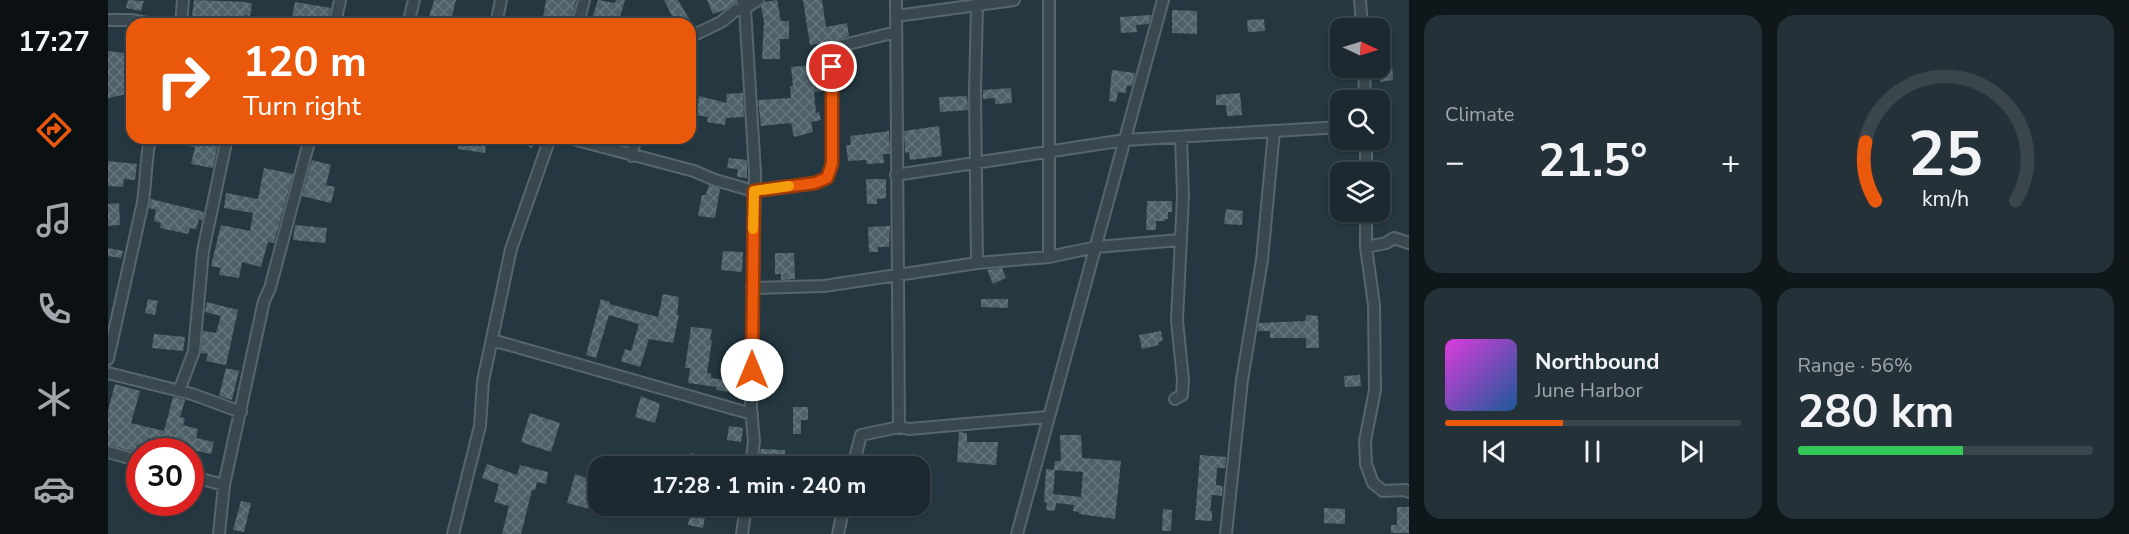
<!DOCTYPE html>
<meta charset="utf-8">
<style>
:root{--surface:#1c2930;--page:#253138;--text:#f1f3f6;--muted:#a0a6ab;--line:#3a454c;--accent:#ea580c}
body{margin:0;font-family:"Nunito Sans",sans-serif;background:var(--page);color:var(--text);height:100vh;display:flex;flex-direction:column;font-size:22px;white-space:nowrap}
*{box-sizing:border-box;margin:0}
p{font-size:20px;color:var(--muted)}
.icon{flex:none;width:33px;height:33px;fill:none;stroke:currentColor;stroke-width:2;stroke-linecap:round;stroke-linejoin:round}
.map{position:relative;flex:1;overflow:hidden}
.details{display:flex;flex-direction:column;gap:15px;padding:15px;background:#0f171a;width:720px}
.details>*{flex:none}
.hud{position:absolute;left:18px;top:18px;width:570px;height:126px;border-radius:18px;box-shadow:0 2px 4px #0004,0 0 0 2px var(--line);background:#ea580c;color:#fff;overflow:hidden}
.needle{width:39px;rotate:94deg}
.tools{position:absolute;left:1222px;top:18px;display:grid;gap:12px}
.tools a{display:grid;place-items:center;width:60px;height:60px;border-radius:12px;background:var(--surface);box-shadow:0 2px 4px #0004,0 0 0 2px var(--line);font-size:30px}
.speed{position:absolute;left:18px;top:438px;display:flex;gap:12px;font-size:30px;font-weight:700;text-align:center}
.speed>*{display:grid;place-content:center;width:78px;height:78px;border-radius:50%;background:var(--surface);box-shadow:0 2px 4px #0004,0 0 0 2px var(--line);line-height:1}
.speed .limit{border:9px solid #d22;background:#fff;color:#111}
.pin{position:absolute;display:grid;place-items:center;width:51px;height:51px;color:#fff;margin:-26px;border:3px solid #fff;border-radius:50%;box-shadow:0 2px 6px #0007}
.me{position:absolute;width:66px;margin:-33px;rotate:0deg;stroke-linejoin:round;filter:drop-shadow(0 0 4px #0008)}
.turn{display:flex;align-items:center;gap:21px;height:126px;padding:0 18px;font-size:27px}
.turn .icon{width:78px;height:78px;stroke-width:2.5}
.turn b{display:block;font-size:42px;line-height:51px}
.big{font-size:45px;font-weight:700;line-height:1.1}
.details .widget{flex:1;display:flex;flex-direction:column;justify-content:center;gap:9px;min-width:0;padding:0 21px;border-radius:18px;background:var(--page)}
.details .dial{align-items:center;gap:0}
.dial svg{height:156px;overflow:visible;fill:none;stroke:var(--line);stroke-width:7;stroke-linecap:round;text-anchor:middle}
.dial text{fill:var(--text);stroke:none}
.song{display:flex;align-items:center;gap:18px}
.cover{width:72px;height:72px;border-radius:9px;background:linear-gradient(135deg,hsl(300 70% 55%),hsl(210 70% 35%))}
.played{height:6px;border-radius:3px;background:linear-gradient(90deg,var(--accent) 40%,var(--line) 40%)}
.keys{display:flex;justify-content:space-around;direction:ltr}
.heat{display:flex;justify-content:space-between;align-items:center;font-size:33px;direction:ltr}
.charge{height:9px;border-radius:4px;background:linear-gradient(90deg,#34c759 56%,var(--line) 0)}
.details .tiles{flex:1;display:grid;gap:15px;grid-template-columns:repeat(2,1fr)}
.trip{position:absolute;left:480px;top:456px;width:342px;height:60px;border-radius:18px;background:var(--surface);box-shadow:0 2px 4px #0004,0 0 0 2px var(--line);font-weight:700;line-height:60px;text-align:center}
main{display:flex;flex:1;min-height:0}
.tab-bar{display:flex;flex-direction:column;width:108px;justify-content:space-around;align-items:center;background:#0b1013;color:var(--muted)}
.tab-bar .icon{width:42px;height:42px}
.tab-bar .current{color:var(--accent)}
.tab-bar b{font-size:27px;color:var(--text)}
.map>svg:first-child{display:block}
</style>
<main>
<nav class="tab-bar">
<b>17:27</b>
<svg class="icon current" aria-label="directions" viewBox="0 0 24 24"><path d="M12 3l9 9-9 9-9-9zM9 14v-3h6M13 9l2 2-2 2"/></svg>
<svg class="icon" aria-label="music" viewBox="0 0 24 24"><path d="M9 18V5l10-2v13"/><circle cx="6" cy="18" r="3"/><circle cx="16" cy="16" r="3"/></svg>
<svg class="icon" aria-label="phone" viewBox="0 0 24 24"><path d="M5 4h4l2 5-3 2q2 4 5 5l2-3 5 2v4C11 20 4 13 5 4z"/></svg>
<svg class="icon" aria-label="climate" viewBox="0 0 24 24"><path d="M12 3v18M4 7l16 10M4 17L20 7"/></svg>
<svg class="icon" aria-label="car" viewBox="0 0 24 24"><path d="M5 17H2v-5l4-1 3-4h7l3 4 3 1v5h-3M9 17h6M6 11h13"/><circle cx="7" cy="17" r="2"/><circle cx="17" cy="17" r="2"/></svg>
</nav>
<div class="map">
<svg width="1301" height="534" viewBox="0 0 1301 534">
<defs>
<pattern id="building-cross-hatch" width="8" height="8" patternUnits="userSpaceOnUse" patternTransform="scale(1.5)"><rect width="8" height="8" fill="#4e616a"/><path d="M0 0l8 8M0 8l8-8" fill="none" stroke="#65767e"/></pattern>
</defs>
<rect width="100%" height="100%" fill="#253740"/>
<!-- building -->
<path fill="url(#building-cross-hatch)" d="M20,0L36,1L33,11L18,8Z
M86,0L138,2L144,4L142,16L136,15L134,24H83Z
M326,0H348L342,24H319Z
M438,0H468L463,24H434Z
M490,0L507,3L508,0H517L512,17L529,22V24H496L483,21Z
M556,0H570L584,24H554L565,18Z
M599,0H627V3L616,10L605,14Z
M669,0L673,21H681V39H672V59H654L656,21L653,7L657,2Z
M695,0H714L718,27L739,23L741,36L726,41L702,45Z
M187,2L223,8L219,24L184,17Z
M1064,10L1089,11V34L1064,33Z
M1043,15L1041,24L1028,25L1029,32L1013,33L1012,17Z
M1156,19L1157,31L1140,32L1139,20Z
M19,37H24L22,70H24V93L0,98V51L17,53Z
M717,64V72H715L716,91L706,92L708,113L711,112L713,120L703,122L705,132L686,137L683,123L653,126L650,100L683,98L682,86H685L683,67Z
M1284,64L1285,80L1272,82L1270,68L1272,65Z
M1004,70L1027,73L1024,86L1019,85L1018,93L1010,92L1008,102L1001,101Z
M903,88L904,103L887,104V98L875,99V90Z
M635,93L636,117L618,118L617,125L599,122L600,117L582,114V103L590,104L591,96L619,103L618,94Z
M1132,93L1134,115L1119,116L1118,105H1108V95Z
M859,96L860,110L832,112L831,97Z
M19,104H24V128L16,127Z
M831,126L834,156L802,160L801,152L797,153L796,131Z
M781,131L782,154H775L776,163L759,164L758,160L740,161L738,145H743L742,136Z
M59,138H111L105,168L83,164L87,147L58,143Z
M351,138H379L377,153L350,149Z
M398,138H419L427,141L424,148Z
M621,158L639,160V178L629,177L630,169L619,168Z
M204,160L223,165L218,185L227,187L223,203L194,196Z
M0,161L29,164L27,180L16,179L15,187L0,186Z
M156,168L185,174L166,243L160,242L153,267L134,262L131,278L111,275L113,268L103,266L113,225L142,231L145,213L116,208L118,193L150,199Z
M758,179H778V198L769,199V204H759Z
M601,185L612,189L607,218L590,216L594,195H598Z
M43,199L96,212L94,220L91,219L88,229L82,228L80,234L52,228L53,223L46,221L48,210L41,208Z
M1039,201H1064V212H1060V219H1057V221H1048V230H1038Z
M11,203L12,225L0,226V204Z
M1118,209L1135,211L1134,225L1116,224Z
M187,225L219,228L217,243L185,240Z
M782,226L781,247H770V252H761L760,227Z
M0,248L15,251L13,258L0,256Z
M615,251L635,252L634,272L613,270Z
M667,253H686L687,279L673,280V274H667Z
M894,268L898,278L885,284L879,270Z
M555,294L571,297L569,315H571L565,343L541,339L532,367L513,361L517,349L523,351L531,324L501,315L488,358L478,355L493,299L502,302L501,304L550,317Z
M40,299L50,301L47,315L37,313Z
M873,299H900V308L873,307Z
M99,302L130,310L118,365L98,361L100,354L93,353L95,331L108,333L113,316L97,312Z
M1198,315L1210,316L1211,348H1198V338H1162V331H1150L1151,323L1197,321Z
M583,327L604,329L602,340H604L599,373L603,374V378L623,381L622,392L608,390L609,387L580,383L582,368H577Z
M1053,331L1055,341L1050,342L1051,345L1034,349L1031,335Z
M46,334L77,337L75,351L44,348Z
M118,368L131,371L124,400L111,396Z
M1252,375L1253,386L1237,387L1236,376Z
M7,384L32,391L23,423L56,431L65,397L77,400L72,417L77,418L75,425L90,429L88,438L106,442L103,454L85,450L63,452L65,444L40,438L37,448L29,445L28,452L0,445V411Z
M533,396L552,404L547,423L527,417Z
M685,407H700V420H693V434H685Z
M422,413L452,423L443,452L413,442Z
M621,426L635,428L633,442L619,440Z
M851,432L859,433V442H890L888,465L849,462Z
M952,435H973L974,458L1013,461L1007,519L971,514V512L965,511L966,505L948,503L947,511L938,510L939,503L936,502L938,469L947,470L945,494L973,497L975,472L946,470L947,461H953Z
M653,449L677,450L676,466H658V461H651Z
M584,453L600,458L598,466H579Z
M1092,455L1118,457L1117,468H1109L1108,485L1115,486L1114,496L1104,495L1102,511H1104V521L1087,520Z
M379,464L409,475L412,465L440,472L438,484L429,482L427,490H424L413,534H394L401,506L386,502L391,484L374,478Z
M467,474L490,482V506H516L512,517L459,503Z
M133,501L143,503L136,532L125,530Z
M584,506H594L593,510L598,511L595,528L580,525Z
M1289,507H1301V533H1283V525H1289Z
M1216,508L1237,509V524L1216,523Z
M1055,509L1064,510L1063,531H1054Z"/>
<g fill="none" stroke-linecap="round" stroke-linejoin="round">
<!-- minor casing -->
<g stroke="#57656d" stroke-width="14">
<path id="minor" d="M634,0L637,8L647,173L643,409L646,441L643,466
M788,0L791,427L801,429L940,417
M941,0V257
M1252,0L1254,28
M788,16L906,0
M0,20H23L44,24
M73,24L75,0
M227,24L232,0
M300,24L306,0
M388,24L393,0
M470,24L476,0
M582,37L613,22L628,10L637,8L650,0
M1256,68L1257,100
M1166,131L1233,127
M461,138L586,171L607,180L646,191L707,183L719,178L724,164V53L732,46L788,32
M524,156L527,138
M1258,172V140
M788,175L1017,140L1166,131L1154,260L1134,380L1118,534
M1258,212V247L1266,305L1267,390L1257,441L1258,464L1265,483L1275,491L1297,490L1301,492
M1258,247L1278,243L1286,238L1301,243
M869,263L867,92L869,5
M644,288L716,286L869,263L941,257L988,247L1072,240
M384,340L644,414
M0,359L35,202C38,180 38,159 42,138
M0,373L84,394L133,412
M71,391L86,351L95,251L119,138
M1067,399L1074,395L1075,380L1069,320L1075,196L1073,137
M0,452L32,461
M745,466L753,435L791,427
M82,476L116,485
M111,534L116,485L156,301L162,288L202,138
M345,534L372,426L375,381L403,249L442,138
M634,534L638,506
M730,534L736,506
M909,534L1055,0"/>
</g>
<!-- minor -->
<use href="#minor" stroke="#39484f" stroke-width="10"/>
</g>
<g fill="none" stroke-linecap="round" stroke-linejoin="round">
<!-- route casing -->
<g stroke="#983908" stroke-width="15">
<path id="route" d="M644,370L646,191L707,183L719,178L724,164V67"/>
</g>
<!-- route -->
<use href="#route" stroke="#ea580c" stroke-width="10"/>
<!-- slow -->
<path stroke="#f59e0b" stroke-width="10" d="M645,229L646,191L681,186"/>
</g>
</svg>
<div class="tools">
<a><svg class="needle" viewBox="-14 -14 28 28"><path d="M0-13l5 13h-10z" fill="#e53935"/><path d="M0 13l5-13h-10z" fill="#a0a6ab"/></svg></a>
<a><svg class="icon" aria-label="search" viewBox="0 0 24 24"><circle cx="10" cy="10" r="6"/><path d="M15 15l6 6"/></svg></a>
<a><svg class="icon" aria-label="layers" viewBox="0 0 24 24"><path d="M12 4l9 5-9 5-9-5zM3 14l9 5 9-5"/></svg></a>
</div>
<div class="speed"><div class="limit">30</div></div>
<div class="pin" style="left:724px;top:67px;background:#d93025"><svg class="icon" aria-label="arrive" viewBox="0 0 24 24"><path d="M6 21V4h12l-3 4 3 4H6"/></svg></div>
<svg class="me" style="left:644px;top:370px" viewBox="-20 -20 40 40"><circle r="19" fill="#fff"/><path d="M0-13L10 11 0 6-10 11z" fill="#ea580c"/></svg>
<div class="trip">17:28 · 1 min · 240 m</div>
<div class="hud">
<div class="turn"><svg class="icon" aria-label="right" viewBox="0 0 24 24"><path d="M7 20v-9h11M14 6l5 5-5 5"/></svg><div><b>120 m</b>Turn right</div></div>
</div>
</div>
<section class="details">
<div class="tiles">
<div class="widget"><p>Climate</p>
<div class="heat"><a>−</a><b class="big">21.5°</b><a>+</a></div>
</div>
<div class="widget dial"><svg viewBox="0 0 100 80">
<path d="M14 69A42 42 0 1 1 86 69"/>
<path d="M14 69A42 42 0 0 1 9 39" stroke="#ea580c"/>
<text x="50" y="56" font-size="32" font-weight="700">25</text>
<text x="50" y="72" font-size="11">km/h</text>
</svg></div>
<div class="widget">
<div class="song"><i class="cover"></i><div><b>Northbound</b><p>June Harbor</p></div></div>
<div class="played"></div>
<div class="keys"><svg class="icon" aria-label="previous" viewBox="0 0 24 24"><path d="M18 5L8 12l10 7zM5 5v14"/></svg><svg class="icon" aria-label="pause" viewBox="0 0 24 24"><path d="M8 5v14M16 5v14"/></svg><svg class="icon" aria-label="next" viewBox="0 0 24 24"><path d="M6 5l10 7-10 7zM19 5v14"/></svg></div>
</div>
<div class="widget"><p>Range · 56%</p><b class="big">280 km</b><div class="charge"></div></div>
</div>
</section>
</main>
